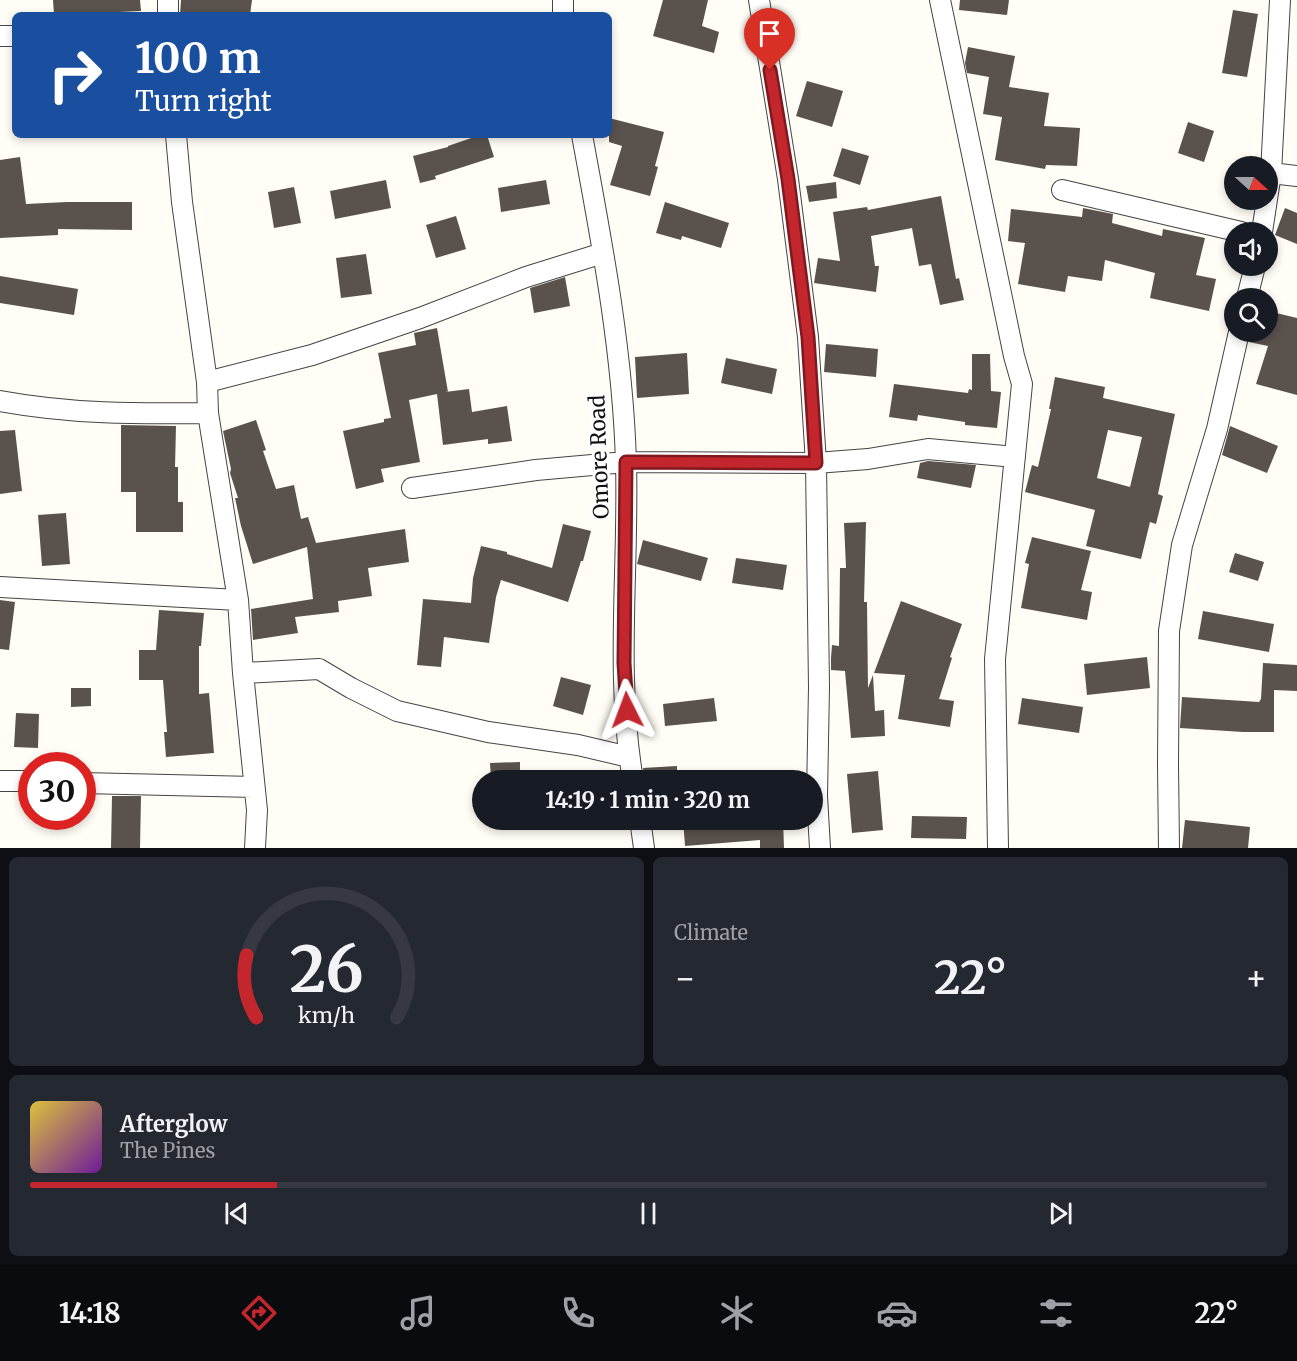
<!DOCTYPE html>
<meta charset="utf-8">
<style>
:root{--surface:#171b24;--page:#242831;--text:#f1f3f6;--muted:#9ea1a6;--line:#363941;--accent:#c4262e}
body{margin:0;font-family:Merriweather,serif;background:var(--page);color:var(--text);height:100vh;display:flex;flex-direction:column;font-size:22px;white-space:nowrap}
*{box-sizing:border-box;margin:0}
p{font-size:20px;color:var(--muted)}
.icon{flex:none;width:33px;height:33px;fill:none;stroke:currentColor;stroke-width:2;stroke-linecap:round;stroke-linejoin:round}
.map{position:relative;height:848px;overflow:hidden}
.sheet{display:flex;flex-direction:column;gap:9px;padding:9px;background:#0d0f14;flex:1}
.sheet>*{flex:none}
.banner{position:absolute;left:12px;top:12px;width:600px;height:126px;border-radius:9px;box-shadow:0 3px 9px #0003;background:#1a4fa0;color:#fff;overflow:hidden}
.needle{width:39px;rotate:111deg}
.controls{position:absolute;left:1224px;top:156px;display:grid;gap:12px}
.controls a{display:grid;place-items:center;width:54px;height:54px;border-radius:50%;background:var(--surface);box-shadow:0 3px 9px #0003;font-size:30px}
.speed{position:absolute;left:18px;top:752px;display:flex;gap:12px;font-size:30px;font-weight:700;text-align:center}
.speed>*{display:grid;place-content:center;width:78px;height:78px;border-radius:50%;background:var(--surface);box-shadow:0 3px 9px #0003;line-height:1}
.speed .limit{border:9px solid #d22;background:#fff;color:#111}
.pin{position:absolute;display:grid;place-items:center;width:51px;height:51px;color:#fff;margin:-62px -26px;border-radius:50% 50% 50% 0;rotate:-45deg;box-shadow:0 0 6px #0007}
.pin .icon{rotate:45deg}
.me{position:absolute;width:66px;margin:-33px;rotate:357deg;stroke-linejoin:round;filter:drop-shadow(0 0 4px #0008)}
.turn{display:flex;align-items:center;gap:21px;height:126px;padding:0 24px;font-size:27px}
.turn .icon{width:78px;height:78px;stroke-width:2.5}
.turn b{display:block;font-size:42px;line-height:51px}
.big{font-size:45px;font-weight:700;line-height:1.1}
.sheet .card{flex:1;display:flex;flex-direction:column;justify-content:center;gap:9px;min-width:0;padding:0 21px;border-radius:9px;background:var(--page)}
.sheet .dial{align-items:center;gap:0}
.dial svg{height:156px;overflow:visible;fill:none;stroke:var(--line);stroke-width:7;stroke-linecap:round;text-anchor:middle}
.dial text{fill:var(--text);stroke:none}
.song{display:flex;align-items:center;gap:18px}
.cover{width:72px;height:72px;border-radius:9px;background:linear-gradient(135deg,hsl(50 70% 55%),hsl(280 70% 35%))}
.played{height:6px;border-radius:3px;background:linear-gradient(90deg,var(--accent) 20%,var(--line) 20%)}
.keys{display:flex;justify-content:space-around;direction:ltr}
.heat{display:flex;justify-content:space-between;align-items:center;font-size:33px;direction:ltr}
.sheet .tiles{flex:1;display:grid;gap:9px;grid-template-columns:1fr 1fr}
.card:last-child{grid-column:span 2}
.trip{position:absolute;left:472px;top:770px;width:351px;height:60px;border-radius:30px;background:var(--surface);box-shadow:0 3px 9px #0003;font-weight:700;line-height:60px;text-align:center}
.tab-bar{display:flex;height:96px;justify-content:space-around;align-items:center;background:#090b0e;color:var(--muted)}
.tab-bar .icon{width:42px;height:42px}
.tab-bar .selected{color:var(--accent)}
.tab-bar b{font-size:27px;color:var(--text)}
.map>svg:first-child{display:block}
</style>
<div class="map">
<svg width="1297" height="848" viewBox="0 0 1297 848">
<rect width="100%" height="100%" fill="#fffdf5"/>
<!-- building -->
<path fill="#5a524d" fill-rule="evenodd" d="M53,0H140L141,11L54,15Z
M181,0H252L250,15H180Z
M663,0H708L702,26L719,32L714,53L653,36Z
M960,0H1009L1007,15L959,10Z
M1233,10L1258,14L1247,77L1222,73Z
M968,47L1015,56L1009,87L1049,93L1044,126L1080,128L1077,166L1046,165L1045,169L995,160L1002,117L983,114L989,77L967,73L965,63Z
M807,81L843,91L832,127L796,116Z
M609,118L664,132L655,166L658,167L650,196L610,185L622,146L609,142Z
M1188,122L1214,131L1204,162L1178,153Z
M480,135H487L494,157L435,176L436,179L420,183L413,156L448,147V146Z
M842,148L869,156L860,185L833,176Z
M20,157L26,204L67,202H132V230L58,229V235L0,238V160Z
M386,180L391,208L335,219L330,191Z
M546,180L550,204L501,212L498,188Z
M836,182L837,198L809,202L806,186Z
M294,187L301,223L274,228L268,192Z
M941,196L956,279L959,278L964,300L940,305L931,264L919,266L912,228L871,236L875,266H879L876,292L814,283L818,258L840,261L833,212L867,207L868,210Z
M665,202L729,223L721,248L682,236L681,240L656,233Z
M1083,208L1113,214L1112,223L1162,236L1163,229L1205,238L1196,275L1216,279L1209,311L1150,298L1155,273L1105,260L1102,281L1068,276L1065,292L1018,284L1025,243L1008,241L1011,209L1082,217Z
M1285,208L1297,213V244L1275,235Z
M456,216L466,249L436,258L426,225Z
M366,254L372,294L341,298L336,258Z
M0,276L78,289L74,315L0,303Z
M565,277L570,306L534,313L530,288Z
M1268,311L1297,318V395L1256,384L1268,346L1249,342L1251,332H1268Z
M437,328L448,392H445L469,389L472,412L507,406L512,441L488,444V439L443,445L437,394L409,400L420,462L381,469L384,482L356,489L343,431L384,422V419L391,418L378,353L416,345L414,333Z
M826,344L878,349L876,377L824,372Z
M687,353L689,394L637,398L635,357Z
M972,354H990L991,391L1001,392L997,428L965,425V422L918,415L917,421L889,417L894,384L968,393L969,389L972,390Z
M726,358L777,369L772,394L721,383Z
M1055,377L1105,387L1103,398L1175,414L1158,494L1163,496L1156,524L1150,522L1141,559L1086,546L1095,510L1025,492L1032,465L1038,467L1051,409H1049ZM1108,430L1142,437L1130,487L1097,478Z
M256,420L266,450L263,451L276,489L294,485L301,519L308,517L316,543L405,529L409,562L368,568L372,596L338,601L339,612L295,617L298,633L253,640L251,609L313,599L307,547L253,564L241,526L235,498H238L230,473L231,469L223,431Z
M121,425L176,426L175,467H178V502H183V532H136V492H121Z
M1230,426L1278,446L1267,473L1222,455Z
M15,430L22,491L0,494V431Z
M928,461L976,465L971,488L917,478L920,463Z
M66,513L70,564L42,566L38,515Z
M866,522L864,602H867L868,688L873,675L875,711L884,710L885,736L851,738L845,671L831,670V658L832,645L839,646L840,568H846L844,523Z
M563,524L591,531L583,561H581L568,602L501,580L496,597L489,643L444,637L441,667L417,665L423,599L471,603L473,578L481,546L507,552V554L552,568Z
M1032,537L1091,551L1081,590L1092,592L1087,620L1021,608L1029,564L1025,563Z
M643,540L708,558L701,581L637,564Z
M1235,553L1264,562L1258,581L1229,572Z
M736,558L787,565L783,590L732,583Z
M0,600L15,602L9,650L0,649Z
M901,601L962,624L950,657L952,658L939,699L954,701L950,727L898,719L905,675L874,673Z
M159,610L204,613L201,646H199V694L209,693L214,753L166,757L164,732H167L163,680H139V650H156Z
M1203,611L1274,624L1269,652L1198,639Z
M1147,657L1150,688L1087,695L1084,664Z
M1263,663L1297,665V691L1274,690V732H1243L1180,728L1182,697L1259,702L1261,699Z
M561,677L591,685L583,715L553,706Z
M71,688H91V706L71,707Z
M714,698L717,721L665,726L663,704Z
M1022,698L1083,707L1079,733L1018,724Z
M16,713L39,714L38,748L14,747Z
M520,762V780H491L490,763Z
M677,766V780H645L643,768Z
M878,771L883,830L852,833L847,774Z
M112,796H141L140,848H111Z
M912,816L967,817L966,839L911,838Z
M683,819H783L784,848H760V840L685,846Z
M1185,820L1250,827L1248,848H1182Z"/>
<g fill="none" stroke-linecap="round" stroke-linejoin="round">
<!-- minor casing -->
<g stroke="#444" stroke-width="22">
<path id="minor" d="M168,0V15
M563,0V15
M759,0L788,179L808,337L816,463L819,687L817,796L820,848
M940,0L1014,356L1022,384L995,659L998,848
M0,36H15
M176,135L182,202L207,382L208,413L238,600L243,673L257,810L255,848
M582,135C602,243 623,353 626,463C629,568 615,675 633,780
M1271,173L1297,176
M1062,190L1241,232
M1262,232L1271,173L1280,0
M1247,298L1255,266
M207,382L312,355L420,318L526,277L603,253
M0,401C71,414 136,414 208,413
M412,488L536,470L626,462L816,463L868,459L928,449L1015,457
M0,587L238,600
M243,673L319,669L351,688L397,711L488,732L578,745L629,757
M0,781H32
M82,783L254,787
M640,819L644,848
M1169,848L1168,765L1169,631L1182,545L1217,429L1239,332"/>
</g>
<!-- minor -->
<use href="#minor" stroke="#fff" stroke-width="20"/>
</g>
<g fill="none" stroke-linecap="round" stroke-linejoin="round">
<!-- route casing -->
<g stroke="#7f191e" stroke-width="15">
<path id="route" d="M627,710L624,663L626,462L816,463L808,337L788,179L770,70"/>
</g>
<!-- route -->
<use href="#route" stroke="#c4262e" stroke-width="10"/>
</g>
<g text-anchor="middle" dominant-baseline="central" stroke-width="6" stroke-linejoin="round" paint-order="stroke">
<!-- street labels -->
<g font-size="21" fill="#111" stroke="#fff">
<text transform="translate(599 457) rotate(-92)">Omore Road</text>
</g>
</g>
</svg>
<div class="controls">
<a><svg class="needle" viewBox="-14 -14 28 28"><path d="M0-13l5 13h-10z" fill="#e53935"/><path d="M0 13l5-13h-10z" fill="#9ea1a6"/></svg></a>
<a><svg class="icon" aria-label="sound" viewBox="0 0 24 24"><path d="M4 9h4l5-4v14l-5-4H4zM17 9q2 3 0 6"/></svg></a>
<a><svg class="icon" aria-label="search" viewBox="0 0 24 24"><circle cx="10" cy="10" r="6"/><path d="M15 15l6 6"/></svg></a>
</div>
<div class="speed"><div class="limit">30</div></div>
<div class="pin" style="left:770px;top:70px;background:#d93025"><svg class="icon" aria-label="arrive" viewBox="0 0 24 24"><path d="M6 21V4h12l-3 4 3 4H6"/></svg></div>
<svg class="me" style="left:627px;top:710px" viewBox="-20 -20 40 40"><path d="M0-17L14 15 0 8-14 15z" fill="#c4262e" stroke="#fff" stroke-width="4"/></svg>
<div class="trip">14:19 · 1 min · 320 m</div>
<div class="banner">
<div class="turn"><svg class="icon" aria-label="right" viewBox="0 0 24 24"><path d="M7 20v-9h11M14 6l5 5-5 5"/></svg><div><b>100 m</b>Turn right</div></div>
</div>
</div>
<section class="sheet">
<div class="tiles">
<div class="card dial"><svg viewBox="0 0 100 80">
<path d="M14 69A42 42 0 1 1 86 69"/>
<path d="M14 69A42 42 0 0 1 9 37" stroke="#c4262e"/>
<text x="50" y="56" font-size="32" font-weight="700">26</text>
<text x="50" y="72" font-size="11">km/h</text>
</svg></div>
<div class="card"><p>Climate</p>
<div class="heat"><a>−</a><b class="big">22°</b><a>+</a></div>
</div>
<div class="card">
<div class="song"><i class="cover"></i><div><b>Afterglow</b><p>The Pines</p></div></div>
<div class="played"></div>
<div class="keys"><svg class="icon" aria-label="previous" viewBox="0 0 24 24"><path d="M18 5L8 12l10 7zM5 5v14"/></svg><svg class="icon" aria-label="pause" viewBox="0 0 24 24"><path d="M8 5v14M16 5v14"/></svg><svg class="icon" aria-label="next" viewBox="0 0 24 24"><path d="M6 5l10 7-10 7zM19 5v14"/></svg></div>
</div>
</div>
</section>
<nav class="tab-bar">
<b>14:18</b>
<svg class="icon selected" aria-label="directions" viewBox="0 0 24 24"><path d="M12 3l9 9-9 9-9-9zM9 14v-3h6M13 9l2 2-2 2"/></svg>
<svg class="icon" aria-label="music" viewBox="0 0 24 24"><path d="M9 18V5l10-2v13"/><circle cx="6" cy="18" r="3"/><circle cx="16" cy="16" r="3"/></svg>
<svg class="icon" aria-label="phone" viewBox="0 0 24 24"><path d="M5 4h4l2 5-3 2q2 4 5 5l2-3 5 2v4C11 20 4 13 5 4z"/></svg>
<svg class="icon" aria-label="climate" viewBox="0 0 24 24"><path d="M12 3v18M4 7l16 10M4 17L20 7"/></svg>
<svg class="icon" aria-label="car" viewBox="0 0 24 24"><path d="M5 17H2v-5l4-1 3-4h7l3 4 3 1v5h-3M9 17h6M6 11h13"/><circle cx="7" cy="17" r="2"/><circle cx="17" cy="17" r="2"/></svg>
<svg class="icon" aria-label="filters" viewBox="0 0 24 24"><path d="M4 7h16M4 17h16"/><circle cx="9" cy="7" r="2"/><circle cx="15" cy="17" r="2"/></svg>
<b>22°</b>
</nav>
